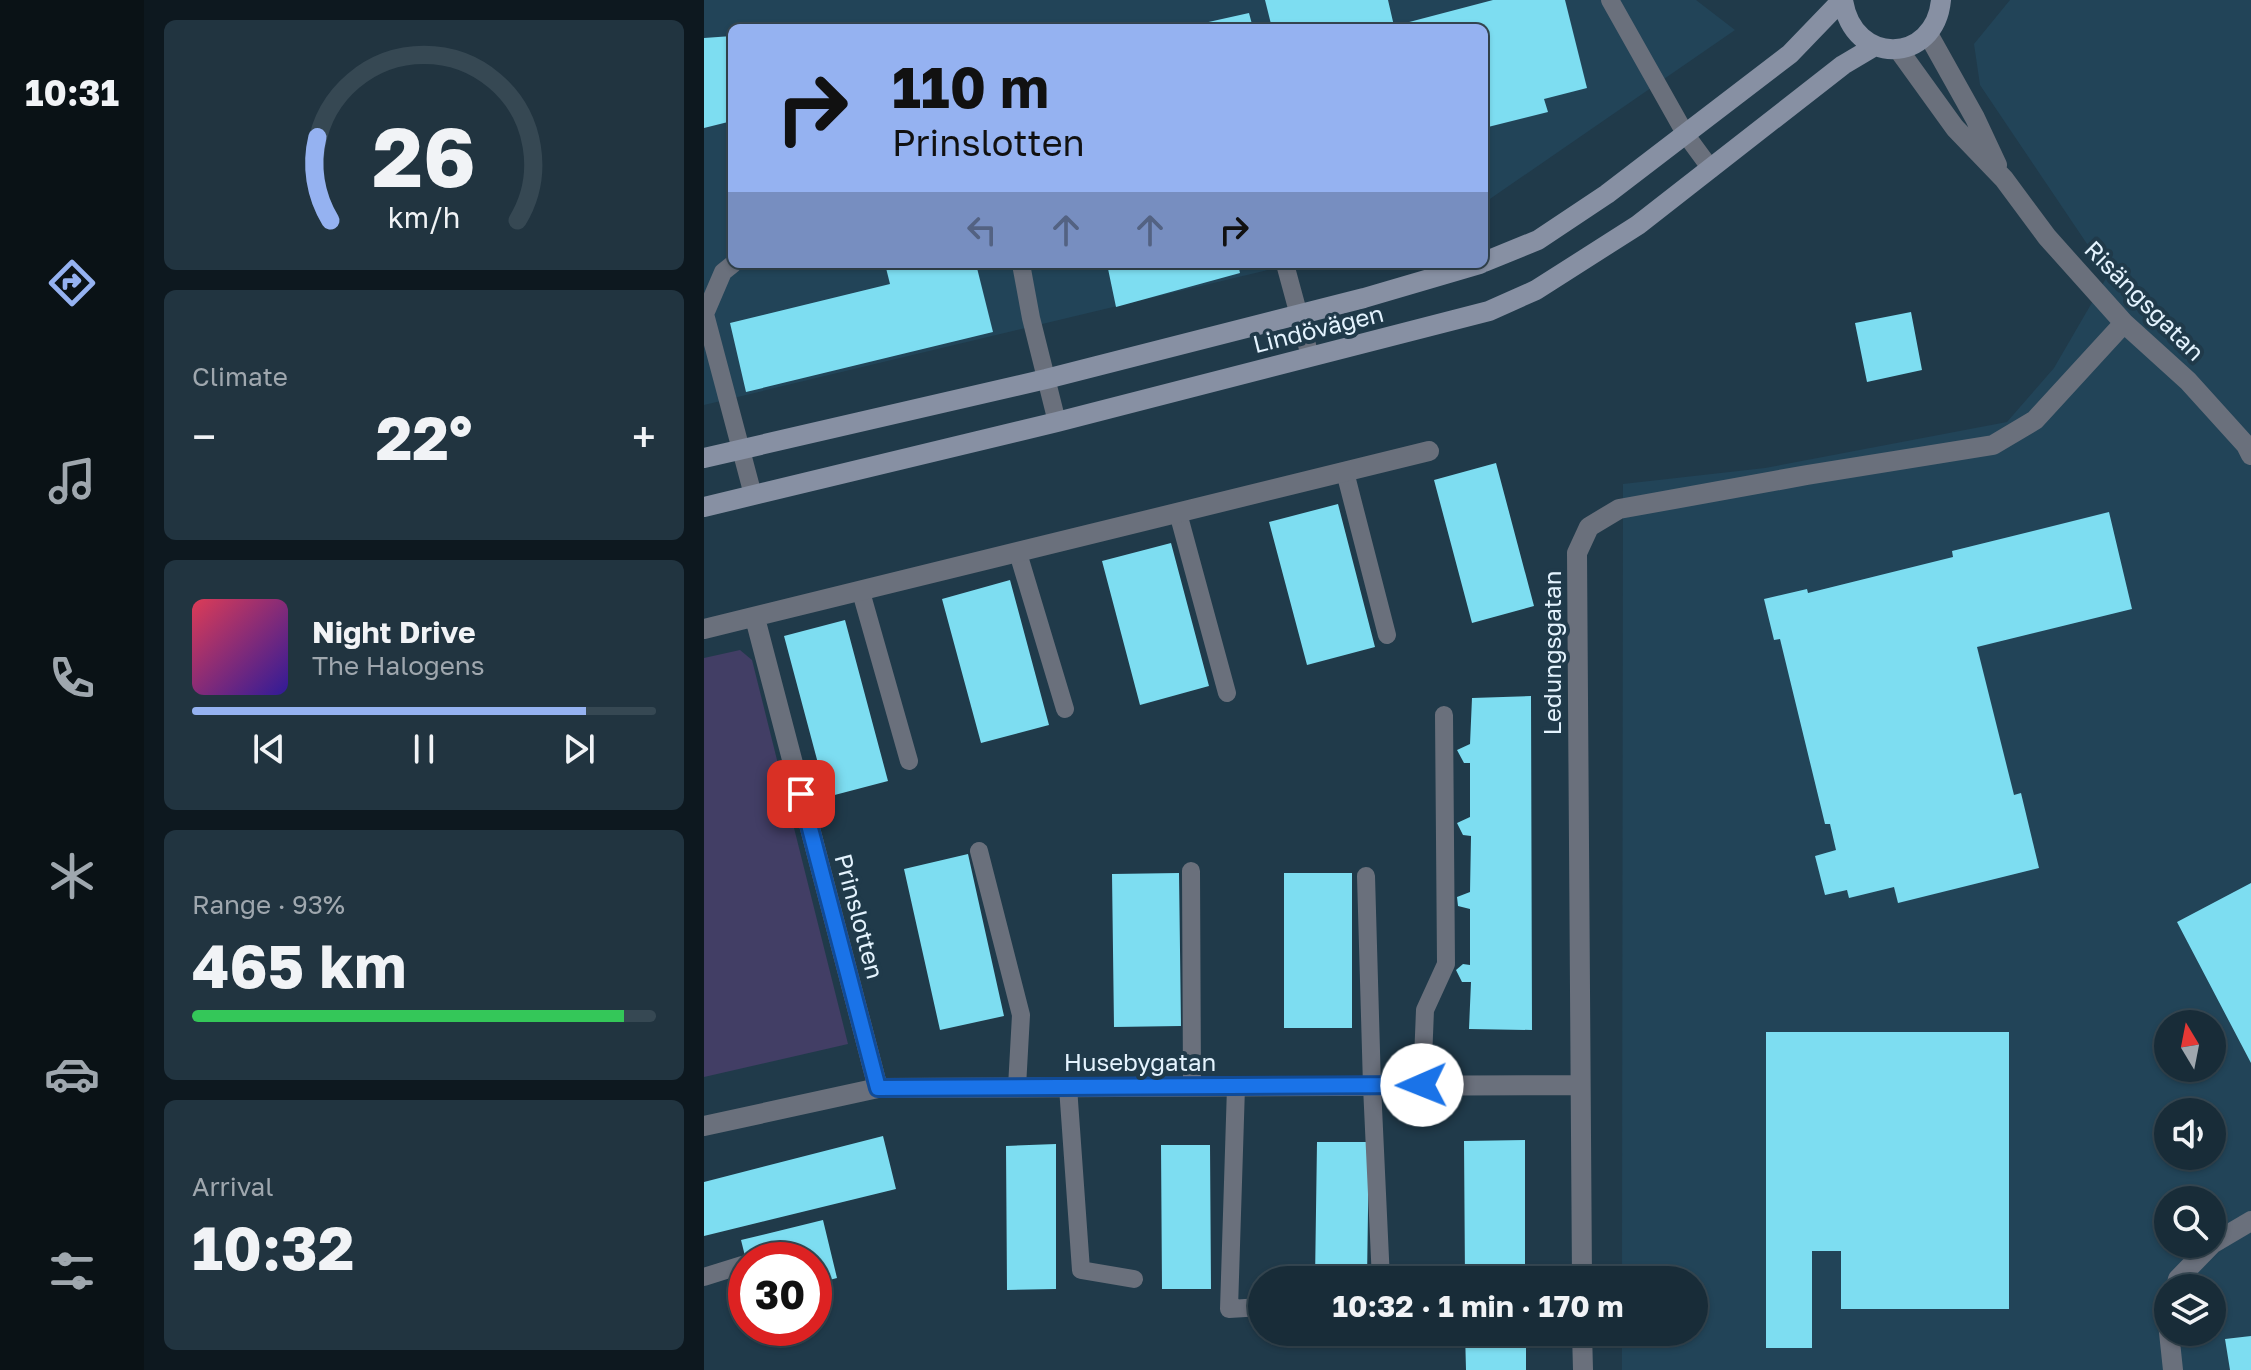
<!DOCTYPE html>
<meta charset="utf-8">
<style>
:root{--surface:#182c38;--page:#213440;--text:#f1f3f6;--muted:#9fa7ae;--line:#364853;--accent:#95b2f1}
body{margin:0;font-family:"Golos Text",sans-serif;background:var(--page);color:var(--text);height:100vh;display:flex;flex-direction:column;font-size:30px;white-space:nowrap}
*{box-sizing:border-box;margin:0}
p{font-size:26px;color:var(--muted)}
.icon{flex:none;width:44px;height:44px;fill:none;stroke:currentColor;stroke-width:2;stroke-linecap:round;stroke-linejoin:round}
.map{position:relative;flex:1;overflow:hidden}
.drawer{display:flex;flex-direction:column;gap:20px;padding:20px;background:#0d181f;width:560px}
.drawer>*{flex:none}
.banner{position:absolute;left:24px;top:24px;width:760px;height:244px;border-radius:12px;box-shadow:0 2px 6px #0004,0 0 0 2px var(--line);background:#95b2f1;color:#111;overflow:hidden}
.needle{width:52px;rotate:350deg}
.buttons{position:absolute;left:1450px;top:1010px;display:grid;gap:16px}
.buttons a{display:grid;place-items:center;width:72px;height:72px;border-radius:50%;background:var(--surface);box-shadow:0 2px 6px #0004,0 0 0 2px var(--line);font-size:40px}
.speed{position:absolute;left:24px;top:1242px;display:flex;gap:16px;font-size:40px;font-weight:700;text-align:center}
.speed>*{display:grid;place-content:center;width:104px;height:104px;border-radius:50%;background:var(--surface);box-shadow:0 2px 6px #0004,0 0 0 2px var(--line);line-height:1}
.speed .limit{border:12px solid #d22;background:#fff;color:#111}
.pin{position:absolute;display:grid;place-items:center;width:68px;height:68px;color:#fff;margin:-34px;border-radius:16px;box-shadow:0 4px 12px #0006}
.me{position:absolute;width:88px;margin:-44px;rotate:269deg;stroke-linejoin:round;filter:drop-shadow(0 0 6px #0008)}
.turn{display:flex;align-items:center;gap:28px;height:168px;padding:0 32px;font-size:36px}
.turn .icon{width:104px;height:104px;stroke-width:2.5}
.turn b{display:block;font-size:56px;line-height:68px}
.lanes{display:flex;align-items:center;height:76px;padding:0 32px;background:#0003;justify-content:center;gap:40px;direction:ltr}
.lanes .off{opacity:.35}
.big{font-size:60px;font-weight:700;line-height:1.1}
.drawer .card{flex:1;display:flex;flex-direction:column;justify-content:center;gap:12px;min-width:0;padding:0 28px;border-radius:12px;background:var(--page)}
.drawer .dial{align-items:center;gap:0}
.dial svg{height:208px;overflow:visible;fill:none;stroke:var(--line);stroke-width:7;stroke-linecap:round;text-anchor:middle}
.dial text{fill:var(--text);stroke:none}
.song{display:flex;align-items:center;gap:24px}
.cover{width:96px;height:96px;border-radius:12px;background:linear-gradient(135deg,hsl(350 70% 55%),hsl(250 70% 35%))}
.played{height:8px;border-radius:4px;background:linear-gradient(90deg,var(--accent) 85%,var(--line) 85%)}
.keys{display:flex;justify-content:space-around;direction:ltr}
.heat{display:flex;justify-content:space-between;align-items:center;font-size:44px;direction:ltr}
.charge{height:12px;border-radius:6px;background:linear-gradient(90deg,#34c759 93%,var(--line) 0)}
.trip{position:absolute;left:544px;top:1266px;width:460px;height:80px;border-radius:40px;background:var(--surface);box-shadow:0 2px 6px #0004,0 0 0 2px var(--line);font-weight:700;line-height:80px;text-align:center}
main{display:flex;flex:1;min-height:0}
.dock{display:flex;flex-direction:column;width:144px;justify-content:space-around;align-items:center;background:#0a1216;color:var(--muted)}
.dock .icon{width:56px;height:56px}
.dock .on{color:var(--accent)}
.dock b{font-size:36px;color:var(--text)}
.map>svg:first-child{display:block}
</style>
<main>
<nav class="dock">
<b>10:31</b>
<svg class="icon on" aria-label="directions" viewBox="0 0 24 24"><path d="M12 3l9 9-9 9-9-9zM9 14v-3h6M13 9l2 2-2 2"/></svg>
<svg class="icon" aria-label="music" viewBox="0 0 24 24"><path d="M9 18V5l10-2v13"/><circle cx="6" cy="18" r="3"/><circle cx="16" cy="16" r="3"/></svg>
<svg class="icon" aria-label="phone" viewBox="0 0 24 24"><path d="M5 4h4l2 5-3 2q2 4 5 5l2-3 5 2v4C11 20 4 13 5 4z"/></svg>
<svg class="icon" aria-label="climate" viewBox="0 0 24 24"><path d="M12 3v18M4 7l16 10M4 17L20 7"/></svg>
<svg class="icon" aria-label="car" viewBox="0 0 24 24"><path d="M5 17H2v-5l4-1 3-4h7l3 4 3 1v5h-3M9 17h6M6 11h13"/><circle cx="7" cy="17" r="2"/><circle cx="17" cy="17" r="2"/></svg>
<svg class="icon" aria-label="filters" viewBox="0 0 24 24"><path d="M4 7h16M4 17h16"/><circle cx="9" cy="7" r="2"/><circle cx="15" cy="17" r="2"/></svg>
</nav>
<section class="drawer">
<div class="card dial"><svg viewBox="0 0 100 80">
<path d="M14 69A42 42 0 1 1 86 69"/>
<path d="M14 69A42 42 0 0 1 9 37" stroke="#95b2f1"/>
<text x="50" y="56" font-size="32" font-weight="700">26</text>
<text x="50" y="72" font-size="11">km/h</text>
</svg></div>
<div class="card"><p>Climate</p>
<div class="heat"><a>−</a><b class="big">22°</b><a>+</a></div>
</div>
<div class="card">
<div class="song"><i class="cover"></i><div><b>Night Drive</b><p>The Halogens</p></div></div>
<div class="played"></div>
<div class="keys"><svg class="icon" aria-label="previous" viewBox="0 0 24 24"><path d="M18 5L8 12l10 7zM5 5v14"/></svg><svg class="icon" aria-label="pause" viewBox="0 0 24 24"><path d="M8 5v14M16 5v14"/></svg><svg class="icon" aria-label="next" viewBox="0 0 24 24"><path d="M6 5l10 7-10 7zM19 5v14"/></svg></div>
</div>
<div class="card"><p>Range · 93%</p><b class="big">465 km</b><div class="charge"></div></div>
<div class="card"><p>Arrival</p><b class="big">10:32</b></div>
</section>
<div class="map">
<svg width="1547" height="1370" viewBox="0 0 1547 1370">
<rect width="100%" height="100%" fill="#203a4a"/>
<!-- built -->
<path fill="#224458" fill-rule="evenodd" d="M0,0H992L1031,30L780,203V28H28V264H589L0,405Z
M1306,0H1547V1370H918V1332H990V1280H918L919,484L1061,468L1303,422L1350,368L1404,275L1276,85L1270,44ZM1464,1024H1508V1068H1464ZM1464,1112H1508V1156H1464ZM1464,1200H1508V1244H1464ZM1464,1288H1508V1332H1464Z"/>
<!-- green -->
<path fill="#423e65" d="M36,650L48,660L144,1044L0,1077V658Z"/>
<!-- building -->
<path fill="#7dddf1" d="M561,0H684L690,26L789,0H861L883,88L840,99L844,112L780,128V28H568Z
M545,13L549,28H483L482,27Z
M453,22L456,28H433V27Z
M211,24L225,26V28H200Z
M28,36V121L0,128V38Z
M181,264H272L289,332L42,392L26,323L186,284Z
M403,264H534L536,273L412,307Z
M1207,312L1218,370L1163,382L1151,323Z
M792,463L830,606L768,623L730,480Z
M634,504L671,647L603,665L565,522Z
M1405,512L1428,609L1273,647L1310,795L1317,793L1335,868L1194,903L1190,887L1145,898L1143,890L1121,895L1111,856L1132,850L1126,824H1121L1076,639L1070,640L1060,599L1103,589L1104,593L1249,557L1248,551Z
M467,543L505,686L436,705L398,561Z
M306,580L345,725L277,743L238,599Z
M141,620L184,781L123,797L80,636Z
M827,696L828,1030L765,1029L767,982H758L752,970L759,964L766,965V909L754,906L753,897L766,892L767,836L759,835L753,823L766,817V763H760L753,750L766,744L768,698Z
M264,854L300,1016L236,1030L200,869Z
M475,873L477,1026L410,1027L408,874Z
M580,873H648V1028H580Z
M1547,883V1063L1473,922Z
M1062,1032H1305V1309H1137V1251H1108V1348H1062Z
M179,1136L192,1189L0,1236V1182Z
M821,1140V1280H761L760,1141Z
M613,1142H665L663,1280H611Z
M352,1144V1289L303,1290L302,1146Z
M457,1145H506L507,1289H458Z
M119,1220L133,1278L110,1284V1260H42L37,1240Z
M761,1332H822V1370H762Z
M1547,1336V1370H1526L1521,1339Z"/>
<g fill="none" stroke-linecap="round" stroke-linejoin="round">
<!-- lane -->
<path stroke="#6a707c" stroke-width="18" d="M906,0L982,135L1007,169
M29,264L19,272L1,314L49,495
M317,264L327,318L353,422
M581,264L606,356
M641,472L683,635
M474,513L523,693
M314,553L361,709
M157,592L205,761
M275,851L317,1015L313,1087
M487,871L488,1087
M662,876L668,1086L677,1280
M718,1085L721,1010L742,964L740,715
M364,1087L377,1270L430,1279
M532,1087L525,1309L558,1307
M0,1277L38,1265"/>
<!-- street -->
<path stroke="#6a707c" stroke-width="20" d="M1224,34L1271,118L1293,165
M1194,49L1251,128L1300,179L1343,237L1420,323L1484,381L1542,445L1547,455
M51,618L174,1088
M0,629L725,451
M0,1126L174,1088L876,1085
M1508,1244L1547,1221
M878,1280L873,553L885,527L915,509L1103,475L1289,445L1331,420L1420,323
M1472,1288L1474,1279L1508,1244
M1464,1323L1469,1370
M878,1332L879,1370"/>
<!-- secondary -->
<path stroke="#8790a3" stroke-width="20" d="M1139,0C1149,67 1231,64 1237,0
M780,262L834,240L903,194L1086,54L1138,0
M0,458L342,379L660,298L776,264
M0,507L353,422L785,311L832,290L934,225L1139,65L1171,46"/>
</g>
<g fill="none" stroke-linecap="round" stroke-linejoin="round">
<!-- route casing -->
<g stroke="#114b97" stroke-width="20">
<path id="route" d="M97,794L174,1088L718,1085"/>
</g>
<!-- route -->
<use href="#route" stroke="#1a73e8" stroke-width="14"/>
</g>
<g text-anchor="middle" dominant-baseline="central" stroke-width="8" stroke-linejoin="round" paint-order="stroke">
<!-- street labels -->
<g font-size="24" fill="#e4f3fe" stroke="#203a4a">
<text transform="translate(1441 300) rotate(45)">Risängsgatan</text>
<text transform="translate(614 328) rotate(-14)">Lindövägen</text>
<text transform="translate(847 653) rotate(-90)">Ledungsgatan</text>
<text transform="translate(156 916) rotate(75)">Prinslotten</text>
<text x="436" y="1061">Husebygatan</text>
</g>
</g>
</svg>
<div class="buttons">
<a><svg class="needle" viewBox="-14 -14 28 28"><path d="M0-13l5 13h-10z" fill="#e53935"/><path d="M0 13l5-13h-10z" fill="#9fa7ae"/></svg></a>
<a><svg class="icon" aria-label="sound" viewBox="0 0 24 24"><path d="M4 9h4l5-4v14l-5-4H4zM17 9q2 3 0 6"/></svg></a>
<a><svg class="icon" aria-label="search" viewBox="0 0 24 24"><circle cx="10" cy="10" r="6"/><path d="M15 15l6 6"/></svg></a>
<a><svg class="icon" aria-label="layers" viewBox="0 0 24 24"><path d="M12 4l9 5-9 5-9-5zM3 14l9 5 9-5"/></svg></a>
</div>
<div class="speed"><div class="limit">30</div></div>
<div class="pin" style="left:97px;top:794px;background:#d93025"><svg class="icon" aria-label="arrive" viewBox="0 0 24 24"><path d="M6 21V4h12l-3 4 3 4H6"/></svg></div>
<svg class="me" style="left:718px;top:1085px" viewBox="-20 -20 40 40"><circle r="19" fill="#fff"/><path d="M0-13L10 11 0 6-10 11z" fill="#1a73e8"/></svg>
<div class="trip">10:32 · 1 min · 170 m</div>
<div class="banner">
<div class="turn"><svg class="icon" aria-label="right" viewBox="0 0 24 24"><path d="M7 20v-9h11M14 6l5 5-5 5"/></svg><div><b>110 m</b>Prinslotten</div></div>
<div class="lanes"><svg class="icon off" aria-label="left" viewBox="0 0 24 24"><path d="M17 20v-9H6M10 6l-5 5 5 5"/></svg><svg class="icon off" aria-label="ahead" viewBox="0 0 24 24"><path d="M12 20V5M6 11l6-6 6 6"/></svg><svg class="icon off" aria-label="ahead" viewBox="0 0 24 24"><path d="M12 20V5M6 11l6-6 6 6"/></svg><svg class="icon" aria-label="right" viewBox="0 0 24 24"><path d="M7 20v-9h11M14 6l5 5-5 5"/></svg></div>
</div>
</div>
</main>
